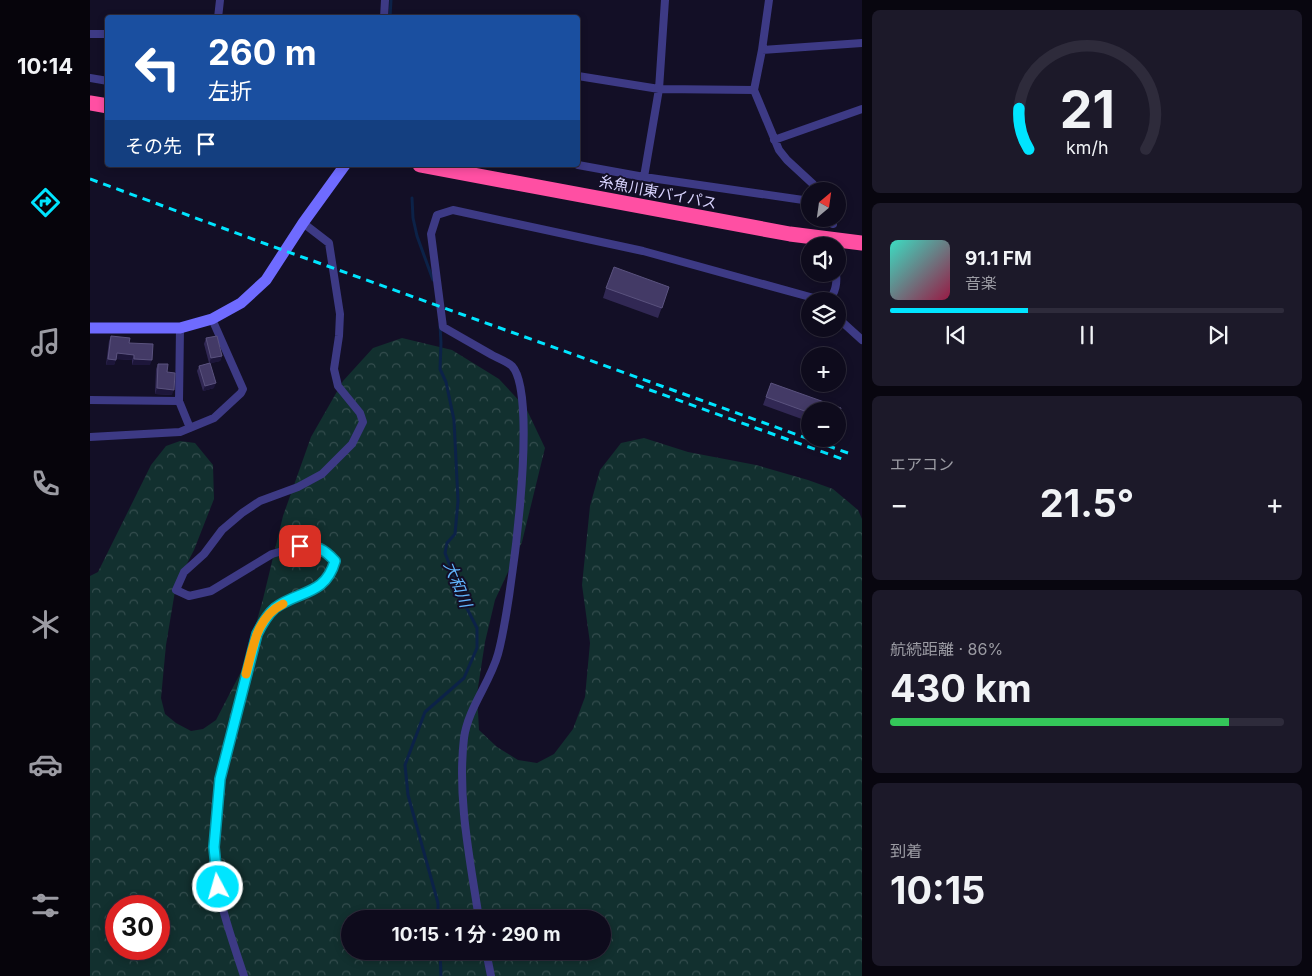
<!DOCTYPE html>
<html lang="ja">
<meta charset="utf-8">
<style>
:root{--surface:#0e0b1c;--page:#1c1929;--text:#f1f3f6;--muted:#9b9ba3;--line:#2e2b3b;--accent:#00e5ff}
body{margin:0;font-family:Inter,"Noto Sans JP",sans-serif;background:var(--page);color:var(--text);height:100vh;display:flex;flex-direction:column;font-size:19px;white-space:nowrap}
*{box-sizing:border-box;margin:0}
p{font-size:16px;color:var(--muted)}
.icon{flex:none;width:28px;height:28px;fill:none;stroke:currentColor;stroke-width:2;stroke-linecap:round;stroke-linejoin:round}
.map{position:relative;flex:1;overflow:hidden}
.sheet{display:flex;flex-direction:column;gap:10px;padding:10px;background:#08060f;width:450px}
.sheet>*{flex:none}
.top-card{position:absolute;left:15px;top:15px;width:475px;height:152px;border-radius:5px;box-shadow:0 2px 8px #0003,0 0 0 1px var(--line);background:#1a4fa0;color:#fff;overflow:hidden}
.needle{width:32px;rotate:29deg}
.buttons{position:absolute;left:711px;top:182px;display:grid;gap:10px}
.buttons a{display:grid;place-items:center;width:45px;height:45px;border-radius:50%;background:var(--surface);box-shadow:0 2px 8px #0003,0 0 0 1px var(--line);font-size:25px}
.speed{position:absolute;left:15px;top:895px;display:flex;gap:10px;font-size:25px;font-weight:700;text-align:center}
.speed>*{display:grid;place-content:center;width:65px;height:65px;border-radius:50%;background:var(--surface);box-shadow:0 2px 8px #0003,0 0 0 1px var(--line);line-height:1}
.speed .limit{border:8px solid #d22;background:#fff;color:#111}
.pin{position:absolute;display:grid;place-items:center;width:42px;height:42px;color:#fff;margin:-21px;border-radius:10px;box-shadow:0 2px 8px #0006}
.me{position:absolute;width:55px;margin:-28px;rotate:354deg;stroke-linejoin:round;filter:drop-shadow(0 0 4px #0008)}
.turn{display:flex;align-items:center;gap:18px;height:105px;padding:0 20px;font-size:22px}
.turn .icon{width:65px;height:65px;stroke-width:2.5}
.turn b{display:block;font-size:35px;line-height:42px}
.then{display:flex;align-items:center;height:48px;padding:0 20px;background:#0003;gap:10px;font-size:19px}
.big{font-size:38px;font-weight:700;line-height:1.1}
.sheet .tile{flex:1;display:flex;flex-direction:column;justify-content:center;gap:8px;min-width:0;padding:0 18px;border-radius:8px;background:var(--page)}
.sheet .dial{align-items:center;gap:0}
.dial svg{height:130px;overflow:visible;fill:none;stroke:var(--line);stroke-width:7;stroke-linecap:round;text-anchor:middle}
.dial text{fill:var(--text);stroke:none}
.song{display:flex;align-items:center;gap:15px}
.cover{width:60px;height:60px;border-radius:8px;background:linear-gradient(135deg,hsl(170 70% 55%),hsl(340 70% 35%))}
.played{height:5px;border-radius:2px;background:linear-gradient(90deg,var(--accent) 35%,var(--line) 35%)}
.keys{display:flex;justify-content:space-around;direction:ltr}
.heat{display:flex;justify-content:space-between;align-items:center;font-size:28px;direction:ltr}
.charge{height:8px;border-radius:4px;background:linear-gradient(90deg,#34c759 86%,var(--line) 0)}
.trip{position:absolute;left:251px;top:910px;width:270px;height:50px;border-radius:25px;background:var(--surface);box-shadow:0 2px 8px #0003,0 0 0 1px var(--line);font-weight:700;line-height:50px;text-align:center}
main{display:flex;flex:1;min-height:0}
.menu{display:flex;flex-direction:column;width:90px;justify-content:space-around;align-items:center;background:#06040b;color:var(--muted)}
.menu .icon{width:35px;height:35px}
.menu .selected{color:var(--accent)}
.menu b{font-size:22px;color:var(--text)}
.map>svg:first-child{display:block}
</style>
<main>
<nav class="menu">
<b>10:14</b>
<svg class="icon selected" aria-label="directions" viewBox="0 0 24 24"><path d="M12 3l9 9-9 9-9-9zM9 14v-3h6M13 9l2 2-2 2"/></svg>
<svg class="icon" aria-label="music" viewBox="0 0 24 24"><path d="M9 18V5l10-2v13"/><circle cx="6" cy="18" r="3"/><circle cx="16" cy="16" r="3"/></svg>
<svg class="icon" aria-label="phone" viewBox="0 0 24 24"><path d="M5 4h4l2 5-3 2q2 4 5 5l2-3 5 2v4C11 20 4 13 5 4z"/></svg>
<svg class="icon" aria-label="climate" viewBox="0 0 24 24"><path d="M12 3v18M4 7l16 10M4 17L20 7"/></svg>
<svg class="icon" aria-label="car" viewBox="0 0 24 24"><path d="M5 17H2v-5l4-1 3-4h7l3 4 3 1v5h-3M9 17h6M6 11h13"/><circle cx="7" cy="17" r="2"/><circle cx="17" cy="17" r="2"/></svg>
<svg class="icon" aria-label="filters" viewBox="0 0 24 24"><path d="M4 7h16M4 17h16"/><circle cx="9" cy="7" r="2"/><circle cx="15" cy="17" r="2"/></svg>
</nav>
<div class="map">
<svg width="772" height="976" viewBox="0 0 772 976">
<defs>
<pattern id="forest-crowns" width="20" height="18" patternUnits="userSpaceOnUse" patternTransform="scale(1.25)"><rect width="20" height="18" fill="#12302f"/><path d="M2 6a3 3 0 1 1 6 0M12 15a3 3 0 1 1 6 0" fill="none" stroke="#344d4e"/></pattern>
</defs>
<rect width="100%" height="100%" fill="#130f26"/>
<!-- forest -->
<path fill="url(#forest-crowns)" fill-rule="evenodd" d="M312,338L362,350L409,379L436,408L455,448L432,542L405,600L395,642L387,694L389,730L407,747L428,760L447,763L464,754L483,729L495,697L500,643L492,585L500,506L510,470L531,443L554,438L598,452L666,465L718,480L743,489L768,510L772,519V976H0V576L8,572L61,465L76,446L90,441L105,443L123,465L124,499L104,550L86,585L76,645L71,698L75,714L86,723L101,731L113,729L126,720L154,666L173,599L193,516L221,437L253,381L283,348ZM26,906H69V949H26ZM260,919H512V951H260Z"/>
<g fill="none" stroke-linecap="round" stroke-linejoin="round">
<!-- stream -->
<path stroke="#0c2248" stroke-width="3" d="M300,18L301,0
M322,198L323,218L327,236L343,280
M348,919V903L318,795L315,765L335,712L374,678L387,648V628L365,585L366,581L355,553L357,543L365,534L368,501L364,420L356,382L350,369L351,343L350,325
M350,951L351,976"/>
<!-- street -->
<path stroke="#3d3a85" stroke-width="8" d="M679,0L672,50L664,90L689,150L697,160L723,184L728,191
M128,18L130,0
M294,18L295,0
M0,34H18
M672,50L772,43
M488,76L569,89L664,90
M0,78L18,81
M684,140L772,109
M488,165L554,177L720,201
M554,177L569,89L575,0
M742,219L743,224
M748,315L750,320L772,340
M90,328L89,401L100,428
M0,400L89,401
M0,437L90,432L124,418L151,393L153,389L122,319
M389,919C380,859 367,798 374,738C378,708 400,683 408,654C420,611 450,396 422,366C418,362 408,358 402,355C386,346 369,336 353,327L341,234L347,215L363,210L553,251L731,300C734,300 737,300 739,298C746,294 747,281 746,274
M396,951L401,976
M154,976C141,936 123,889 124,846C124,774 149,703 167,633C172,624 177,615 185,608C209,590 234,596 245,561L236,551L224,546H210L182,554L121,591L99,596L86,590L94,572L114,554L132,530L152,513L170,501L208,487L232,474L262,444L273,422L270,413L248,386L244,369L249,336L250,314L239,243L213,223"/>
<!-- secondary -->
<path stroke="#6f6bff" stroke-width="11" d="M0,328H90L122,319L151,303L176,280L213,223L255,165"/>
<!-- highway -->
<path stroke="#ff4fa3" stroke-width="15" d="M0,103L18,106
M330,165L700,234L772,243"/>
<!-- rail -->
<path stroke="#00e5ff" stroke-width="3" stroke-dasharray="8 6" stroke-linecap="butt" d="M0,179L176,244L758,453
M546,385L755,460"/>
</g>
<!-- wall -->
<path fill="#312854" d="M579,287L568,318L513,298L516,288Z
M21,336L39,343L60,365H42V360L26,359L24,365H16L19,341Z
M116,338L132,356L130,361L120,363L124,388L113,391L107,371L109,366L119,363L114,344Z
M68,364L77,372L82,395L65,394L66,369Z
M681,383L720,411V422L673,405Z"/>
<!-- shaded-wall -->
<path fill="#1d163a" d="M27,353L44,355L42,360L25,359Z
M132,356L130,361L119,364L121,358Z
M18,359L26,360L24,365H16Z
M44,359L62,360L60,365H42Z
M126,383L124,388L113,391L115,386Z
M67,388L84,390L82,395L65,394Z"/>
<!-- building -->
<path fill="#433a66" stroke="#5a527e" d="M524,267L579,287L572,308L516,288Z
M21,336L40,338L39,343L63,344L62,360L44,359V355L27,353L26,360L18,359Z
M127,336L132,356L121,358L116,338Z
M120,363L126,383L115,386L109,366Z
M68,364H78L77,372L85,373L84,390L67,388Z
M681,383L751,408L748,418V411H720V413L676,397Z"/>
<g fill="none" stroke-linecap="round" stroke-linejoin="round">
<!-- route casing -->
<g stroke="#0095a6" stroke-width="12">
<path id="route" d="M128,887L124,847L130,779L167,634C172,624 177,615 185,608C209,590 235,596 245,561C233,548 227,546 210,546"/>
</g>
<!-- route -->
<use href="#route" stroke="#00e5ff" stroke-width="9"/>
<!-- slow -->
<path stroke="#f59e0b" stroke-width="9" d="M156,674C163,648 166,617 193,604"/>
</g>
<g text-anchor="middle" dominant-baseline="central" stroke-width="4" stroke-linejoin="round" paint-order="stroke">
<!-- street labels -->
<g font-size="15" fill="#d9d4ff" stroke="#130f26">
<text transform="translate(568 192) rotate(11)">糸魚川東バイパス</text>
</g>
<!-- water labels -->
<g font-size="16" font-style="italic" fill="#62b6ff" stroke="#130f26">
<text transform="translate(368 584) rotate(68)">大和川</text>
</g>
</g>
</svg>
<div class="buttons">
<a><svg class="needle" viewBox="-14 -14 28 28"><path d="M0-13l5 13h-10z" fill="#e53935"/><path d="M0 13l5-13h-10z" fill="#9b9ba3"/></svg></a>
<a><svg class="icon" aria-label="sound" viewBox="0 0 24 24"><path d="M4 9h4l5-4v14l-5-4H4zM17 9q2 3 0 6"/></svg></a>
<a><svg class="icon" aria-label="layers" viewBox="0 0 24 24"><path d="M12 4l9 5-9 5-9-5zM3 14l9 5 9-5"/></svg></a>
<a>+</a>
<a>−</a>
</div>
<div class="speed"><div class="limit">30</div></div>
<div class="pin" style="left:210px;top:546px;background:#d93025"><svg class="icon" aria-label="arrive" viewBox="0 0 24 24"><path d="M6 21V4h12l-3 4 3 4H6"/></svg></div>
<svg class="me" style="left:128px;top:887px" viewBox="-20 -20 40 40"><circle r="17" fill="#00e5ff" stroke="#fff" stroke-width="3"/><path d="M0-11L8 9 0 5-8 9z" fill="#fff"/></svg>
<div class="trip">10:15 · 1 分 · 290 m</div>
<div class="top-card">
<div class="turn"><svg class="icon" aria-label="left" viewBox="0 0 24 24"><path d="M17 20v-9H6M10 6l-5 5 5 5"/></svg><div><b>260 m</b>左折</div></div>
<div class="then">その先<svg class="icon" aria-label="arrive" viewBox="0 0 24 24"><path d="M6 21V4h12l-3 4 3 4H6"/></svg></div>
</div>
</div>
<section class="sheet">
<div class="tile dial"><svg viewBox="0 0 100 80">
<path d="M14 69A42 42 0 1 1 86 69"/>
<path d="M14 69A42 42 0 0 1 8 44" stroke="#00e5ff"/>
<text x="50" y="56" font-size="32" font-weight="700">21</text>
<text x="50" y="72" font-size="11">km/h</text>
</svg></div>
<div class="tile">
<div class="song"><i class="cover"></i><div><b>91.1 FM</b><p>音楽</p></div></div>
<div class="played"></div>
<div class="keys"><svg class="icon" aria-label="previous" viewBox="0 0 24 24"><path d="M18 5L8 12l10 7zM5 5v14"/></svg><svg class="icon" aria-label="pause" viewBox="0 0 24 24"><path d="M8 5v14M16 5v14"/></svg><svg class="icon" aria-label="next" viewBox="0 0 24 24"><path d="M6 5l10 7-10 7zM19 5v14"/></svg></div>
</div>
<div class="tile"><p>エアコン</p>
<div class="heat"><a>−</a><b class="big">21.5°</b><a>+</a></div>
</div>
<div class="tile"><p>航続距離 · 86%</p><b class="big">430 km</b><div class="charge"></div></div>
<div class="tile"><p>到着</p><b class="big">10:15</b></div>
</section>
</main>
